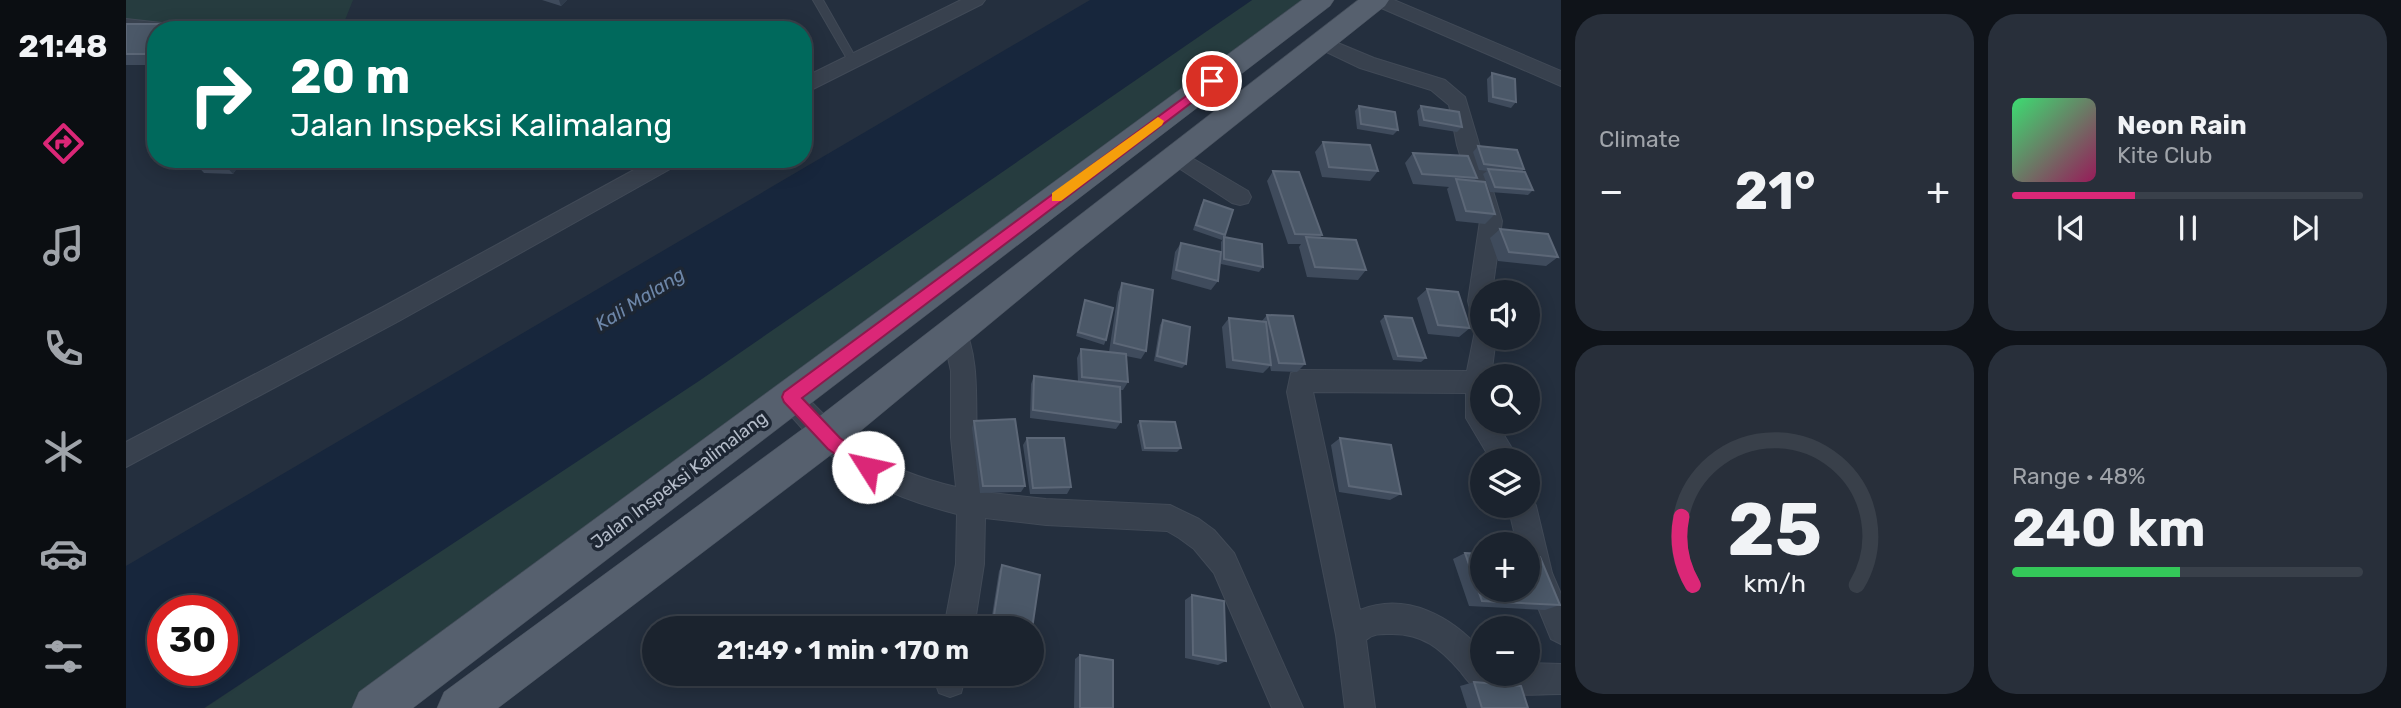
<!DOCTYPE html>
<meta charset="utf-8">
<style>
:root{--surface:#1b232e;--page:#282f3a;--text:#f1f3f6;--muted:#a0a4aa;--line:#39404a;--accent:#db2777}
body{margin:0;font-family:Rubik,sans-serif;background:var(--page);color:var(--text);height:100vh;display:flex;flex-direction:column;font-size:26px;white-space:nowrap}
*{box-sizing:border-box;margin:0}
p{font-size:23px;color:var(--muted)}
.icon{flex:none;width:38px;height:38px;fill:none;stroke:currentColor;stroke-width:2;stroke-linecap:round;stroke-linejoin:round}
.map{position:relative;flex:1;overflow:hidden}
.side{display:flex;flex-direction:column;gap:14px;padding:14px;background:#0f1319;width:840px}
.side>*{flex:none}
.guide{position:absolute;left:21px;top:21px;width:665px;height:147px;border-radius:28px;box-shadow:0 4px 18px #0003,0 0 0 2px var(--line);background:#00695c;color:#fff;overflow:hidden}
.controls{position:absolute;left:1344px;top:280px;display:grid;gap:14px}
.controls a{display:grid;place-items:center;width:70px;height:70px;border-radius:50%;background:var(--surface);box-shadow:0 4px 18px #0003,0 0 0 2px var(--line);font-size:35px}
.speed{position:absolute;left:21px;top:595px;display:flex;gap:14px;font-size:35px;font-weight:700;text-align:center}
.speed>*{display:grid;place-content:center;width:91px;height:91px;border-radius:50%;background:var(--surface);box-shadow:0 4px 18px #0003,0 0 0 2px var(--line);line-height:1}
.speed .limit{border:10px solid #d22;background:#fff;color:#111}
.pin{position:absolute;display:grid;place-items:center;width:60px;height:60px;color:#fff;margin:-30px;border:4px solid #fff;border-radius:50%;box-shadow:0 2px 7px #0007}
.me{position:absolute;width:77px;margin:-38px;rotate:305deg;stroke-linejoin:round;filter:drop-shadow(0 0 5px #0008)}
.turn{display:flex;align-items:center;gap:24px;height:147px;padding:0 28px;font-size:32px}
.turn .icon{width:91px;height:91px;stroke-width:2.5}
.turn b{display:block;font-size:49px;line-height:60px}
.big{font-size:52px;font-weight:700;line-height:1.1}
.side .tile{flex:1;display:flex;flex-direction:column;justify-content:center;gap:10px;min-width:0;padding:0 24px;border-radius:28px;background:var(--page)}
.side .dial{align-items:center;gap:0}
.dial svg{height:182px;overflow:visible;fill:none;stroke:var(--line);stroke-width:7;stroke-linecap:round;text-anchor:middle}
.dial text{fill:var(--text);stroke:none}
.song{display:flex;align-items:center;gap:21px}
.cover{width:84px;height:84px;border-radius:10px;background:linear-gradient(135deg,hsl(140 70% 55%),hsl(330 70% 35%))}
.played{height:7px;border-radius:4px;background:linear-gradient(90deg,var(--accent) 35%,var(--line) 35%)}
.keys{display:flex;justify-content:space-around;direction:ltr}
.heat{display:flex;justify-content:space-between;align-items:center;font-size:38px;direction:ltr}
.charge{height:10px;border-radius:5px;background:linear-gradient(90deg,#34c759 48%,var(--line) 0)}
.side .tiles{flex:1;display:grid;gap:14px;grid-template-columns:repeat(2,1fr)}
.trip{position:absolute;left:516px;top:616px;width:402px;height:70px;border-radius:35px;background:var(--surface);box-shadow:0 4px 18px #0003,0 0 0 2px var(--line);font-weight:700;line-height:70px;text-align:center}
main{display:flex;flex:1;min-height:0}
.tabs{display:flex;flex-direction:column;width:126px;justify-content:space-around;align-items:center;background:#0b0e12;color:var(--muted)}
.tabs .icon{width:49px;height:49px}
.tabs .on{color:var(--accent)}
.tabs b{font-size:32px;color:var(--text)}
.map>svg:first-child{display:block}
</style>
<main>
<nav class="tabs">
<b>21:48</b>
<svg class="icon on" aria-label="directions" viewBox="0 0 24 24"><path d="M12 3l9 9-9 9-9-9zM9 14v-3h6M13 9l2 2-2 2"/></svg>
<svg class="icon" aria-label="music" viewBox="0 0 24 24"><path d="M9 18V5l10-2v13"/><circle cx="6" cy="18" r="3"/><circle cx="16" cy="16" r="3"/></svg>
<svg class="icon" aria-label="phone" viewBox="0 0 24 24"><path d="M5 4h4l2 5-3 2q2 4 5 5l2-3 5 2v4C11 20 4 13 5 4z"/></svg>
<svg class="icon" aria-label="climate" viewBox="0 0 24 24"><path d="M12 3v18M4 7l16 10M4 17L20 7"/></svg>
<svg class="icon" aria-label="car" viewBox="0 0 24 24"><path d="M5 17H2v-5l4-1 3-4h7l3 4 3 1v5h-3M9 17h6M6 11h13"/><circle cx="7" cy="17" r="2"/><circle cx="17" cy="17" r="2"/></svg>
<svg class="icon" aria-label="filters" viewBox="0 0 24 24"><path d="M4 7h16M4 17h16"/><circle cx="9" cy="7" r="2"/><circle cx="15" cy="17" r="2"/></svg>
</nav>
<div class="map">
<svg width="1435" height="708" viewBox="0 0 1435 708">
<rect width="100%" height="100%" fill="#242f3e"/>
<!-- green -->
<path fill="#263c3f" d="M0,0H227L215,30H39L0,26Z
M1126,0H1194L248,708H79L748,260Z"/>
<!-- water -->
<path fill="#17263c" fill-rule="evenodd" d="M964,0H1126L573,381L78,708H0V566ZM37,611H96V670H37Z"/>
<g fill="none" stroke-linecap="round" stroke-linejoin="round">
<!-- lane casing -->
<g stroke="#414a57" stroke-width="2">
<path id="lane" d="M687,0H697L731,60L729,62H723Z
M0,19L72,27L76,30H43L0,25Z"/>
</g>
<!-- street casing -->
<g stroke="#414a57" stroke-width="2">
<path id="street" d="M835,0H859L856,4L677,94V78Z
M1243,0H1268L1435,71V86L1246,4Z
M1195,36L1248,58L1319,80L1339,97L1376,221L1366,292H1356V338H1370L1365,376H1356V422H1370L1393,460H1365L1340,418V393L1187,392L1234,610C1281,591 1326,617 1356,651V674H1402V663L1435,664V694C1413,694 1380,697 1359,692C1347,689 1341,680 1334,671C1314,648 1297,634 1266,634C1256,634 1248,633 1240,640L1249,708H1219L1210,635L1161,392L1165,373L1174,370L1341,371L1349,331L1355,329L1348,326L1342,301L1354,221L1331,145L1323,105L1305,90L1234,68L1188,46L1186,42L1188,38Z
M1049,148L1122,191L1125,197L1122,203L1114,205L1106,203L1042,161L1039,156L1042,151Z
M528,159H556L553,164L273,321L0,467V442L257,307Z
M828,321L837,324C854,359 849,400 851,438C852,456 855,474 857,492L920,499L1044,505L1073,519L1088,530L1108,553L1177,708H1146L1088,573L1068,549L1053,538L1041,531L920,525L859,518L858,564L848,628H818L830,564L831,514C768,498 719,476 674,426C666,417 657,408 651,397L655,389L664,386L673,389C727,446 752,468 830,487L825,438V371L816,331L819,324Z
M1402,495L1406,497L1410,506L1426,573L1435,594V644L1425,639L1402,583V544H1391L1382,506H1402Z
M810,674H840L835,693L824,697L813,693L809,682Z"/>
</g>
<!-- primary casing -->
<g stroke="#414a57" stroke-width="1">
<path id="primary" d="M1176,0H1208L1204,6L287,708H226L233,692Z
M1232,0H1263L1259,6L953,250L714,448L372,708H311L318,692L686,422Z"/>
</g>
<!-- lane -->
<use href="#lane" fill="#38414e" fill-rule="evenodd"/>
<!-- street -->
<use href="#street" fill="#38414e" fill-rule="evenodd"/>
<!-- primary -->
<use href="#primary" fill="#56606e" fill-rule="evenodd"/>
</g>
<!-- wall -->
<path fill="#3f4b5c" d="M416,0H441L435,6Z
M0,24H38L43,30H30L28,65H0Z
M1366,74L1390,102L1385,108L1362,102L1361,79Z
M1233,106L1272,130L1267,135L1231,129L1229,111Z
M1295,106L1336,127L1331,132L1293,126L1291,111Z
M1197,142L1252,171L1244,181L1196,177L1189,152Z
M1352,146L1398,169L1396,172L1407,190L1402,195L1364,192L1357,174L1361,171L1353,170L1347,152Z
M1287,153L1351,178L1348,181L1369,214L1359,224L1330,221L1321,189L1323,187L1287,184L1279,163Z
M117,159L107,174L78,173L69,163Z
M1147,171L1196,235L1194,238L1240,270L1232,280L1181,277L1173,247L1175,244H1162L1141,181Z
M1078,200L1099,235L1096,240L1067,230L1075,205Z
M1374,229L1432,257L1420,266L1372,261L1364,238Z
M1098,237L1137,267L1133,272L1095,264V256L1092,281L1085,290L1045,279L1049,252L1055,243L1095,252V242Z
M996,283L1020,351L1015,359L1000,356L1002,382L997,390H994L995,422L990,429L904,418L905,384L908,376L952,382L951,358L955,349L983,352L992,292Z
M1301,289L1344,328L1333,337L1302,334L1291,298Z
M959,300L980,340L978,345L950,336Z
M1141,315L1179,364L1171,372L1145,371L1144,366L1137,373L1100,368L1096,327L1103,318L1135,322Z
M1259,316L1300,358L1295,362L1267,360L1254,321Z
M1037,320L1060,364L1056,368L1028,361L1034,325Z
M1361,369L1395,376H1356V378L1355,374Z
M848,421L899,486L895,492L854,493L846,428Z
M1014,421L1055,448L1051,452L1016,451L1011,425Z
M901,438L945,487L941,494H904L897,445Z
M1214,438L1275,494L1264,500L1213,492L1205,445Z
M1339,553L1434,605L1419,610L1343,606L1327,559Z
M876,565L906,628H864L873,571Z
M1066,595L1100,661L1092,665L1059,658V600Z
M954,655L987,708H948L949,659Z
M1348,682L1402,708H1341L1334,686Z"/>
<!-- shaded-wall -->
<path fill="#2f3b4b" d="M433,0H441L435,6Z
M38,24L43,30H34Z
M30,37V63L28,65L19,54Z
M101,159H117L107,174L98,164Z"/>
<!-- building -->
<path fill="#4b5868" stroke="#5c6777" stroke-width="2" d="M0,24H38L34,30H30V37L19,54H0Z
M1366,73L1389,79L1390,102L1367,97Z
M1233,106L1269,112L1272,130L1235,124Z
M1295,106L1333,112L1336,127L1298,120Z
M1197,142L1244,145L1252,171L1203,167Z
M1352,146L1391,150L1398,169L1358,164Z
M1287,153L1342,156L1351,178L1296,174Z
M71,159H101L98,164L69,163Z
M1362,169L1399,172L1407,190L1369,187Z
M1147,171L1173,172L1196,235L1169,234Z
M1330,179L1359,182L1369,214L1340,211Z
M1078,200L1107,210L1099,235L1070,225Z
M1374,229L1422,234L1432,257L1383,252Z
M1098,237L1136,244L1137,267L1098,259Z
M1180,237L1230,240L1240,270L1189,267Z
M1055,243L1095,252L1092,281L1050,270Z
M996,283L1027,290L1020,351L988,343Z
M1301,289L1332,292L1344,328L1312,325Z
M959,300L987,308L980,340L952,332Z
M1141,315L1167,316L1179,364L1153,363Z
M1259,316L1286,318L1300,358L1272,356Z
M1103,318L1140,322L1145,365L1107,360Z
M1037,320L1064,327L1060,364L1031,356Z
M955,349L1000,354L1002,382L956,377Z
M1361,369L1394,373L1395,376H1363Z
M908,376L994,387L995,422L907,410Z
M889,419L899,486H857L848,421Z
M1014,421L1049,422L1055,448H1019Z
M901,438H938L945,487L907,488Z
M1214,438L1265,445L1275,494L1223,486Z
M1339,553L1356,554V590H1402V557H1414L1434,605L1356,601Z
M876,565L914,575L906,629L866,628Z
M1066,595L1098,601L1100,661L1067,655Z
M954,655L987,660V708H954Z
M1348,682L1395,686L1402,708H1356Z"/>
<!-- route -->
<path fill="#db2777" stroke="#8e194d" stroke-width="2" d="M1086,77L1092,81L1090,84L676,398L714,438L748,462L751,467L748,473L742,475L736,473L702,449L658,402L656,397L658,392Z"/>
<!-- slow -->
<path fill="#f59e0b" d="M1032,117L1038,121L1036,125L935,201H926V193Z"/>
<g text-anchor="middle" dominant-baseline="central" stroke-width="7" stroke-linejoin="round" paint-order="stroke">
<!-- street labels -->
<g font-size="18" fill="#b4bcc9" stroke="#1d2633">
<text transform="translate(553 480) rotate(-37)">Jalan Inspeksi Kalimalang</text>
</g>
<!-- water labels -->
<g font-size="19" font-style="italic" fill="#6d86a8" stroke="#1d2633">
<text transform="translate(514 299) rotate(-32)">Kali Malang</text>
</g>
</g>
</svg>
<div class="controls">
<a><svg class="icon" aria-label="sound" viewBox="0 0 24 24"><path d="M4 9h4l5-4v14l-5-4H4zM17 9q2 3 0 6"/></svg></a>
<a><svg class="icon" aria-label="search" viewBox="0 0 24 24"><circle cx="10" cy="10" r="6"/><path d="M15 15l6 6"/></svg></a>
<a><svg class="icon" aria-label="layers" viewBox="0 0 24 24"><path d="M12 4l9 5-9 5-9-5zM3 14l9 5 9-5"/></svg></a>
<a>+</a>
<a>−</a>
</div>
<div class="speed"><div class="limit">30</div></div>
<div class="pin" style="left:1086px;top:81px;background:#d93025"><svg class="icon" aria-label="arrive" viewBox="0 0 24 24"><path d="M6 21V4h12l-3 4 3 4H6"/></svg></div>
<svg class="me" style="left:742px;top:467px" viewBox="-20 -20 40 40"><circle r="19" fill="#fff"/><path d="M0-13L10 11 0 6-10 11z" fill="#db2777"/></svg>
<div class="trip">21:49 · 1 min · 170 m</div>
<div class="guide">
<div class="turn"><svg class="icon" aria-label="right" viewBox="0 0 24 24"><path d="M7 20v-9h11M14 6l5 5-5 5"/></svg><div><b>20 m</b>Jalan Inspeksi Kalimalang</div></div>
</div>
</div>
<section class="side">
<div class="tiles">
<div class="tile"><p>Climate</p>
<div class="heat"><a>−</a><b class="big">21°</b><a>+</a></div>
</div>
<div class="tile">
<div class="song"><i class="cover"></i><div><b>Neon Rain</b><p>Kite Club</p></div></div>
<div class="played"></div>
<div class="keys"><svg class="icon" aria-label="previous" viewBox="0 0 24 24"><path d="M18 5L8 12l10 7zM5 5v14"/></svg><svg class="icon" aria-label="pause" viewBox="0 0 24 24"><path d="M8 5v14M16 5v14"/></svg><svg class="icon" aria-label="next" viewBox="0 0 24 24"><path d="M6 5l10 7-10 7zM19 5v14"/></svg></div>
</div>
<div class="tile dial"><svg viewBox="0 0 100 80">
<path d="M14 69A42 42 0 1 1 86 69"/>
<path d="M14 69A42 42 0 0 1 9 39" stroke="#db2777"/>
<text x="50" y="56" font-size="32" font-weight="700">25</text>
<text x="50" y="72" font-size="11">km/h</text>
</svg></div>
<div class="tile"><p>Range · 48%</p><b class="big">240 km</b><div class="charge"></div></div>
</div>
</section>
</main>
